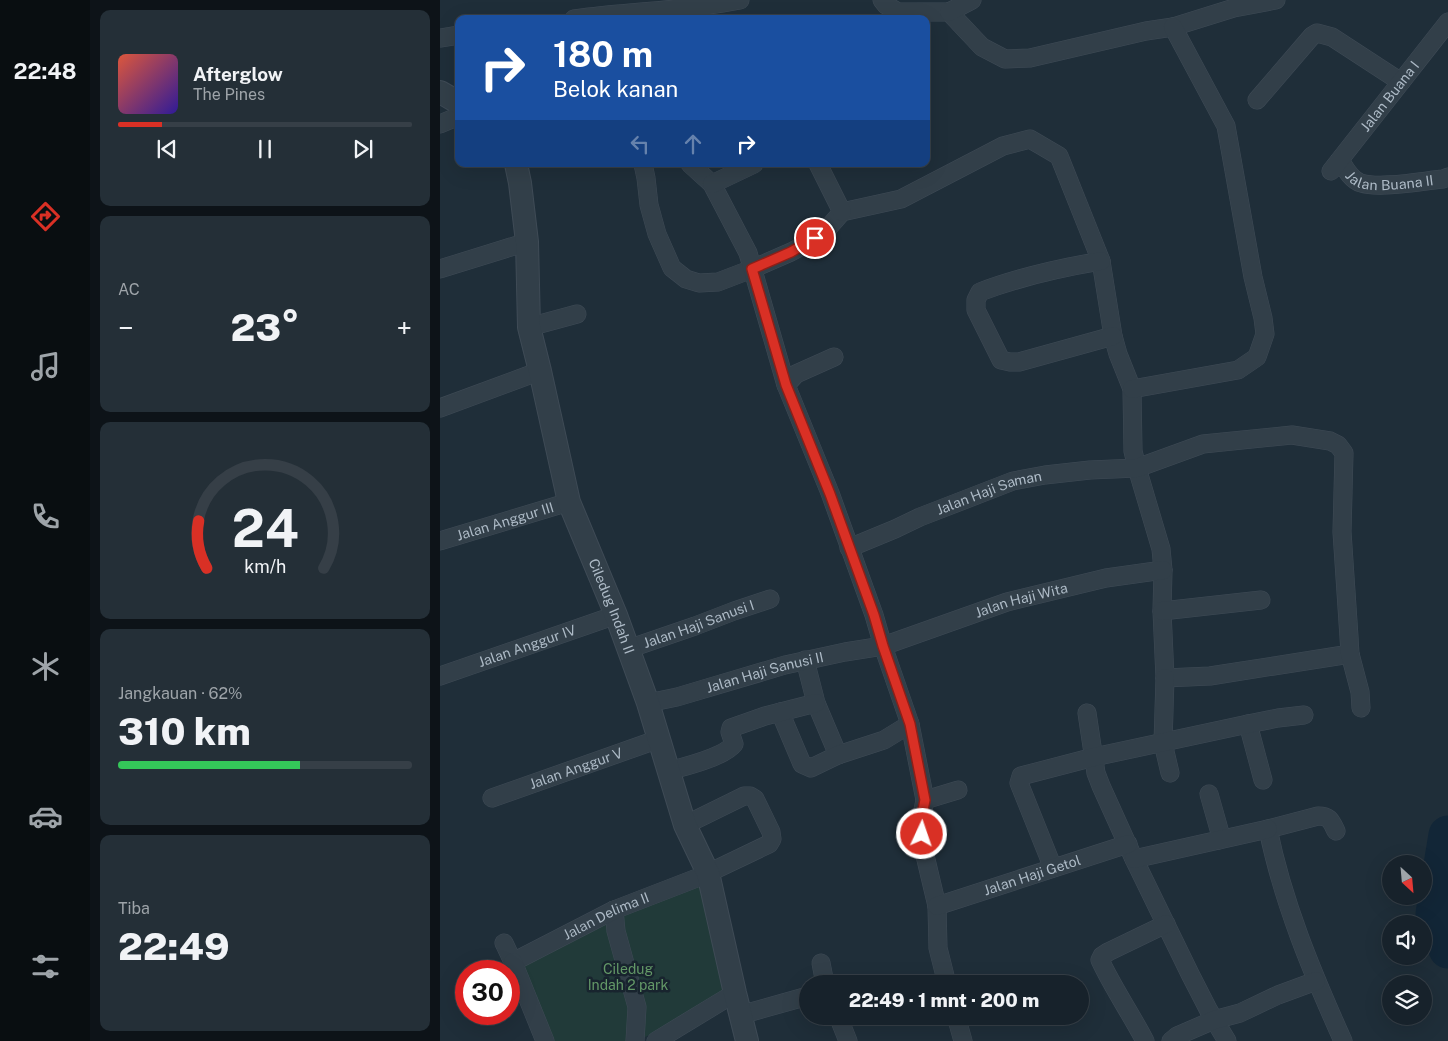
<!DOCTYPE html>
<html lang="id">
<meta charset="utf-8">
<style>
:root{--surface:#17222b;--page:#242f37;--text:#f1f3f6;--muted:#9ea4a9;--line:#363f47;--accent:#d93025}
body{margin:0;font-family:"Public Sans",sans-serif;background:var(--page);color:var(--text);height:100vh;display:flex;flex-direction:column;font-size:19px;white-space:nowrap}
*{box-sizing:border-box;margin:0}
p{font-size:16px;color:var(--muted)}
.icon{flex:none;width:28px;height:28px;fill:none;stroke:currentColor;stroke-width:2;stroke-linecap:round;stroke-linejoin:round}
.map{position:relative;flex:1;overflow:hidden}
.side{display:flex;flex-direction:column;gap:10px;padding:10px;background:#0d1318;width:350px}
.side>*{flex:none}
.banner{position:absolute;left:15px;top:15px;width:475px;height:152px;border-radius:10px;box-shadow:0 5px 20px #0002,0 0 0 1px var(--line);background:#1a4fa0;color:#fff;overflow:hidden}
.needle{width:32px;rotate:154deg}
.buttons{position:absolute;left:942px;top:855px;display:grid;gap:10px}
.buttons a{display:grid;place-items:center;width:50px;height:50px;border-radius:50%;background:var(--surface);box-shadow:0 5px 20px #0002,0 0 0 1px var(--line);font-size:25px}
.speed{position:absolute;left:15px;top:960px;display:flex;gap:10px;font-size:25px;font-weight:700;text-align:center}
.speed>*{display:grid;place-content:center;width:65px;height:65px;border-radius:50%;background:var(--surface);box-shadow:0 5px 20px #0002,0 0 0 1px var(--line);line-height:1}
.speed .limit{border:8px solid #d22;background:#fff;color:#111}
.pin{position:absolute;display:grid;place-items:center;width:42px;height:42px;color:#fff;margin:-21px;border:2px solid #fff;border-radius:50%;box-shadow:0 1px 5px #0007}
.me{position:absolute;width:55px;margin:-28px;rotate:3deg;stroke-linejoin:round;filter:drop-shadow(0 0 4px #0008)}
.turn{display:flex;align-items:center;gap:18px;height:105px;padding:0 15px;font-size:22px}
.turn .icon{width:65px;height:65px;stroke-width:2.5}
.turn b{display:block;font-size:35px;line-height:42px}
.lanes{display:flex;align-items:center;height:48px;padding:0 15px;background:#0003;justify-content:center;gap:25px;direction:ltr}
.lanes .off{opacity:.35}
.big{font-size:38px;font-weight:800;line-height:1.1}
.side .widget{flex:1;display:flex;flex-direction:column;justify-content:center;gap:8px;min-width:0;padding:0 18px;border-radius:10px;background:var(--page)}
.side .dial{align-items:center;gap:0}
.dial svg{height:130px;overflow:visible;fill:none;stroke:var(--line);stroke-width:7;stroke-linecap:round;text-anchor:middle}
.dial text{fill:var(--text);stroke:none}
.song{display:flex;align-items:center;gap:15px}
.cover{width:60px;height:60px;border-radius:8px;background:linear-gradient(135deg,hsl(10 70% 55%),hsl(250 70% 35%))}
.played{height:5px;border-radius:2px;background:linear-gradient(90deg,var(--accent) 15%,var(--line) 15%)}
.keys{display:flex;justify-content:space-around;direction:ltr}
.heat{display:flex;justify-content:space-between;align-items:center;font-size:28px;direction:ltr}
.charge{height:8px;border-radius:4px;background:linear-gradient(90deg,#34c759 62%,var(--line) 0)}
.trip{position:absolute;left:359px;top:975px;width:290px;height:50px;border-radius:25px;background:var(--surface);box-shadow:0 5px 20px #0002,0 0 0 1px var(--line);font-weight:800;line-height:50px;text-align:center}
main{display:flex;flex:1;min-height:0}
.tabs{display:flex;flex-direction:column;width:90px;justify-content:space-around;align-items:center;background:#090e11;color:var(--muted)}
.tabs .icon{width:35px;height:35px}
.tabs .active{color:var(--accent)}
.tabs b{font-size:22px;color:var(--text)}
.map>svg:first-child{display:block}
</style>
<main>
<nav class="tabs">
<b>22:48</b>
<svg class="icon active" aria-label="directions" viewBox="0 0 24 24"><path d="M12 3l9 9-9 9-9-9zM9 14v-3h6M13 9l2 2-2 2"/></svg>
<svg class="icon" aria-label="music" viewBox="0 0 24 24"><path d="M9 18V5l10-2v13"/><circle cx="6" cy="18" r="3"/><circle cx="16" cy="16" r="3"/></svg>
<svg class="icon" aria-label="phone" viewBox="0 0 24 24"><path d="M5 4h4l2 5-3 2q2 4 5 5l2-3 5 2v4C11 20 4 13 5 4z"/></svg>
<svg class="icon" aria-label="climate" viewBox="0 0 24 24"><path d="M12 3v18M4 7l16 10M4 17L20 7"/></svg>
<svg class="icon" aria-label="car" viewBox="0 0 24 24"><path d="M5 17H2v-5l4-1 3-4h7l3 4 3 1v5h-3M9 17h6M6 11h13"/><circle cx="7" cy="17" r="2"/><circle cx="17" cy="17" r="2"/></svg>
<svg class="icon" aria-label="filters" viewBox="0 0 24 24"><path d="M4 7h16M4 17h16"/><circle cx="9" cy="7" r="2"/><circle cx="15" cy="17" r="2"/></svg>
</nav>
<section class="side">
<div class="widget">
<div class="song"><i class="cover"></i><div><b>Afterglow</b><p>The Pines</p></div></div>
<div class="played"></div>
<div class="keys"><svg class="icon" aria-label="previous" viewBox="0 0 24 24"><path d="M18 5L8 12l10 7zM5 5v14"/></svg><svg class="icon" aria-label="pause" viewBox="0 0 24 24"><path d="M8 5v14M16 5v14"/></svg><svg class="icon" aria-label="next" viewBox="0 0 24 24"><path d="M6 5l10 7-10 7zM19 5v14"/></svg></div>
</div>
<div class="widget"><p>AC</p>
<div class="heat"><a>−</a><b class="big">23°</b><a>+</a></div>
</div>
<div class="widget dial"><svg viewBox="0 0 100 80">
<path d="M14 69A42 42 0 1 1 86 69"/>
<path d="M14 69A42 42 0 0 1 9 40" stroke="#d93025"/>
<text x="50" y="56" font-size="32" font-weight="700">24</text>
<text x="50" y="72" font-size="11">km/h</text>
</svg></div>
<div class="widget"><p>Jangkauan · 62%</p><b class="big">310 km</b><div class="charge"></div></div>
<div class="widget"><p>Tiba</p><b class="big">22:49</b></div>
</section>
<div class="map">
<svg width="1008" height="1041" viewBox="0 0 1008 1041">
<rect width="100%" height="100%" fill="#1f2e39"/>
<!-- green -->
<path fill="#213a39" d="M268,873L295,993L197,1041H114L73,962Z"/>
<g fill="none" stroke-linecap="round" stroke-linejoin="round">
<!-- river -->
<path stroke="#122637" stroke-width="39" d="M1008,835L995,914L1008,949"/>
<!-- minor casing -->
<g stroke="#3f4b56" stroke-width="19">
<g id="minor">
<path d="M442,0L446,5L458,12H509L542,47L565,59L590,58L706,31L733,27L794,8L836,0"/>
<path d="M509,12L532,0"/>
<path d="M134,19C189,11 246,11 300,0"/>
<path d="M0,38L19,35"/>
<path d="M817,100L872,36L877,33L892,37L961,82"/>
<path d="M0,124L19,116"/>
<path id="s1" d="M900,160C905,168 911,180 921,183C940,189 982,181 1003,179L1008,177"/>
<path d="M203,164L206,178L209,205L217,234L232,268L246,279L259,283L278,282L312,269L351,252L375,239L389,227L402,212L461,199L563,146L590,139L619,156L661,261L673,336L678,354L692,389L693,451L697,468L721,549L723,570L722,611L725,678L770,676L910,654"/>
<path d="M250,164L272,184L308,253L346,385L390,493L434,615L443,646L470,724L485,800L481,820L483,847L497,906L498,948L507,984"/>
<path d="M378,164L402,212"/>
<path id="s2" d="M891,171L1008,22"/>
<path d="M272,184L314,164"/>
<path d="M661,261C620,268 579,277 540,292L536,300V310L561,360L570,362H579L673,336"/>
<path d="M0,269L87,242"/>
<path d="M89,327L137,314"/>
<path d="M346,385L356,374L394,357"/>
<path d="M692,389L798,370L817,357L825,334L823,318L813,277L786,126L733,27"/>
<path d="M0,408L100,371"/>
<path id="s3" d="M0,541L129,502"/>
<path id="s4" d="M409,548L455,529L480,517L573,481L605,475L650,470L697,468L763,444L852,435L890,441L898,445L904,453L902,532L909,637L910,654L920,692L921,708"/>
<path d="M722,611L821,600"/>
<path id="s5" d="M188,649L255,626L294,611L330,599"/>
<path d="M365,660L376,703L398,755"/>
<path id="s6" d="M0,676L176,615"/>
<path d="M725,678L723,743L730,773"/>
<path id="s7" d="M208,703L237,697L345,665L405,652L443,646L567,602L666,578L723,570"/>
<path d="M340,712L362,764L371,768L398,755L444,740L470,724"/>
<path d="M647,713L656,773L661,786L694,859L750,974L769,1011L787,1041"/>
<path d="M808,724L823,780"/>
<path d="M228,771C244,767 284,757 294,744L290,732L291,728L325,716L376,703"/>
<path d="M769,794L780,833L779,840"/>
<path id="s8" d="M52,798L219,739"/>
<path d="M485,800L518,790"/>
<path d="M896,831C891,821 890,816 878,816L828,829C843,903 872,972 903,1041"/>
<path d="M694,859L828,829"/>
<path d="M613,868L579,783L581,776L654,757L808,724L838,718L864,715"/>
<path id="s9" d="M497,906L688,844"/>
<path d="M174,910L176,931L197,1007L195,1041"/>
<path id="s10" d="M64,943L73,962L174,910L262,876L329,844L332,839L331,832L315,799L310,796H304L245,825"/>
<path d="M73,962L105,1041"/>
<path d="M381,963L385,984"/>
<path d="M300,1015L368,996"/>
<path d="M398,1016L408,1041"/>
<path d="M516,1016L523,1041"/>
<path d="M216,1041L295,993"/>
<path d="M705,1041C691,1014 673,988 660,960L662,956L668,952L726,924"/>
<path d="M731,1041L737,1036L774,1020L800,1013L838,995L876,981"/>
</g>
</g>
<!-- tertiary casing -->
<g stroke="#3f4b56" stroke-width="24">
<g id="tertiary">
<path d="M0,92L19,103"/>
<path id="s11" d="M76,164L80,183L87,242L89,327L100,371L129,502L176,615L208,703L245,825L268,873L295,993L307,1041"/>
</g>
</g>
<!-- minor -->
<use href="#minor" stroke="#323f49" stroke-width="18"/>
<!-- tertiary -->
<use href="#tertiary" stroke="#323f49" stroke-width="22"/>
</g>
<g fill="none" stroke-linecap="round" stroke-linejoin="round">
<!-- route casing -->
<g stroke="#8d1f18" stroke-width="12">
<path id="route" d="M375,238L351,252L312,269L346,385L390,494L434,615L443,646L470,724L485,800L481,820L482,834"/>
</g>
<!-- route -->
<use href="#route" stroke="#d93025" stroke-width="9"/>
</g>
<g text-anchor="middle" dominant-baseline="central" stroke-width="5" stroke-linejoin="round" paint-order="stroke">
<!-- street labels -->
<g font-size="14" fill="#adbac6" stroke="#18242e">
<text stroke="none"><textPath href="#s2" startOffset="95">Jalan Buana I</textPath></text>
<text stroke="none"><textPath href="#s1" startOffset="60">Jalan Buana II</textPath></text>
<text stroke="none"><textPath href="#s4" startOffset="151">Jalan Haji Saman</textPath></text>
<text stroke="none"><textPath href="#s3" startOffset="68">Jalan Anggur III</textPath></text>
<text stroke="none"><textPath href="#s7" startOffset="388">Jalan Haji Wita</textPath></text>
<text stroke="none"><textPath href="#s11" startOffset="456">Ciledug Indah II</textPath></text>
<text stroke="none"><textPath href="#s5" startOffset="75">Jalan Haji Sanusi I</textPath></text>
<text stroke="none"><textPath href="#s6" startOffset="92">Jalan Anggur IV</textPath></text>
<text stroke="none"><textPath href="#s7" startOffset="121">Jalan Haji Sanusi II</textPath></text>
<text stroke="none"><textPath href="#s8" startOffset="89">Jalan Anggur V</textPath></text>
<text stroke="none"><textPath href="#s9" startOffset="100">Jalan Haji Getol</textPath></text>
<text stroke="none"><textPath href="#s10" startOffset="125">Jalan Delima II</textPath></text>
</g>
<!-- park labels -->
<g font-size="14" fill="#639867" stroke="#18242e">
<text x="188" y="969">Ciledug<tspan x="188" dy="16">Indah 2 park</tspan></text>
</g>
</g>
</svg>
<div class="buttons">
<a><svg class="needle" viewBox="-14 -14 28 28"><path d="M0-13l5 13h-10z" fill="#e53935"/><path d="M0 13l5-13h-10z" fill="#9ea4a9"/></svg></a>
<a><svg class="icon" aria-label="sound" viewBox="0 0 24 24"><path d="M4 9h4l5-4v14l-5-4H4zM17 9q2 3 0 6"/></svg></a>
<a><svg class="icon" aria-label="layers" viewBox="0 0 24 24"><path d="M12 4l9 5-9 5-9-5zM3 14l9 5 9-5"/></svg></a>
</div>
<div class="speed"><div class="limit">30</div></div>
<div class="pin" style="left:375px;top:238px;background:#d93025"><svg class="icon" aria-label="arrive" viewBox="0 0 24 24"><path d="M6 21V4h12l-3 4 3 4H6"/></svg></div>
<svg class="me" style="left:482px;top:834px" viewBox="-20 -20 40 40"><circle r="17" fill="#d93025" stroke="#fff" stroke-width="3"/><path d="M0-11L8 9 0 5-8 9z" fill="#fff"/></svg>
<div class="trip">22:49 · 1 mnt · 200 m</div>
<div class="banner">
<div class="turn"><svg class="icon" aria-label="right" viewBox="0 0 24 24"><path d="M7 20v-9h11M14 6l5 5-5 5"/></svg><div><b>180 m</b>Belok kanan</div></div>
<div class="lanes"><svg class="icon off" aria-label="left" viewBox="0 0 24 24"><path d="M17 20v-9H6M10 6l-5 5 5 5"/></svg><svg class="icon off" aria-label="ahead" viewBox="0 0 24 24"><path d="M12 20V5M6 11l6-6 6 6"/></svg><svg class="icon" aria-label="right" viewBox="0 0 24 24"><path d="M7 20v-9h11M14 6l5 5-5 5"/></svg></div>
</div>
</div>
</main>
